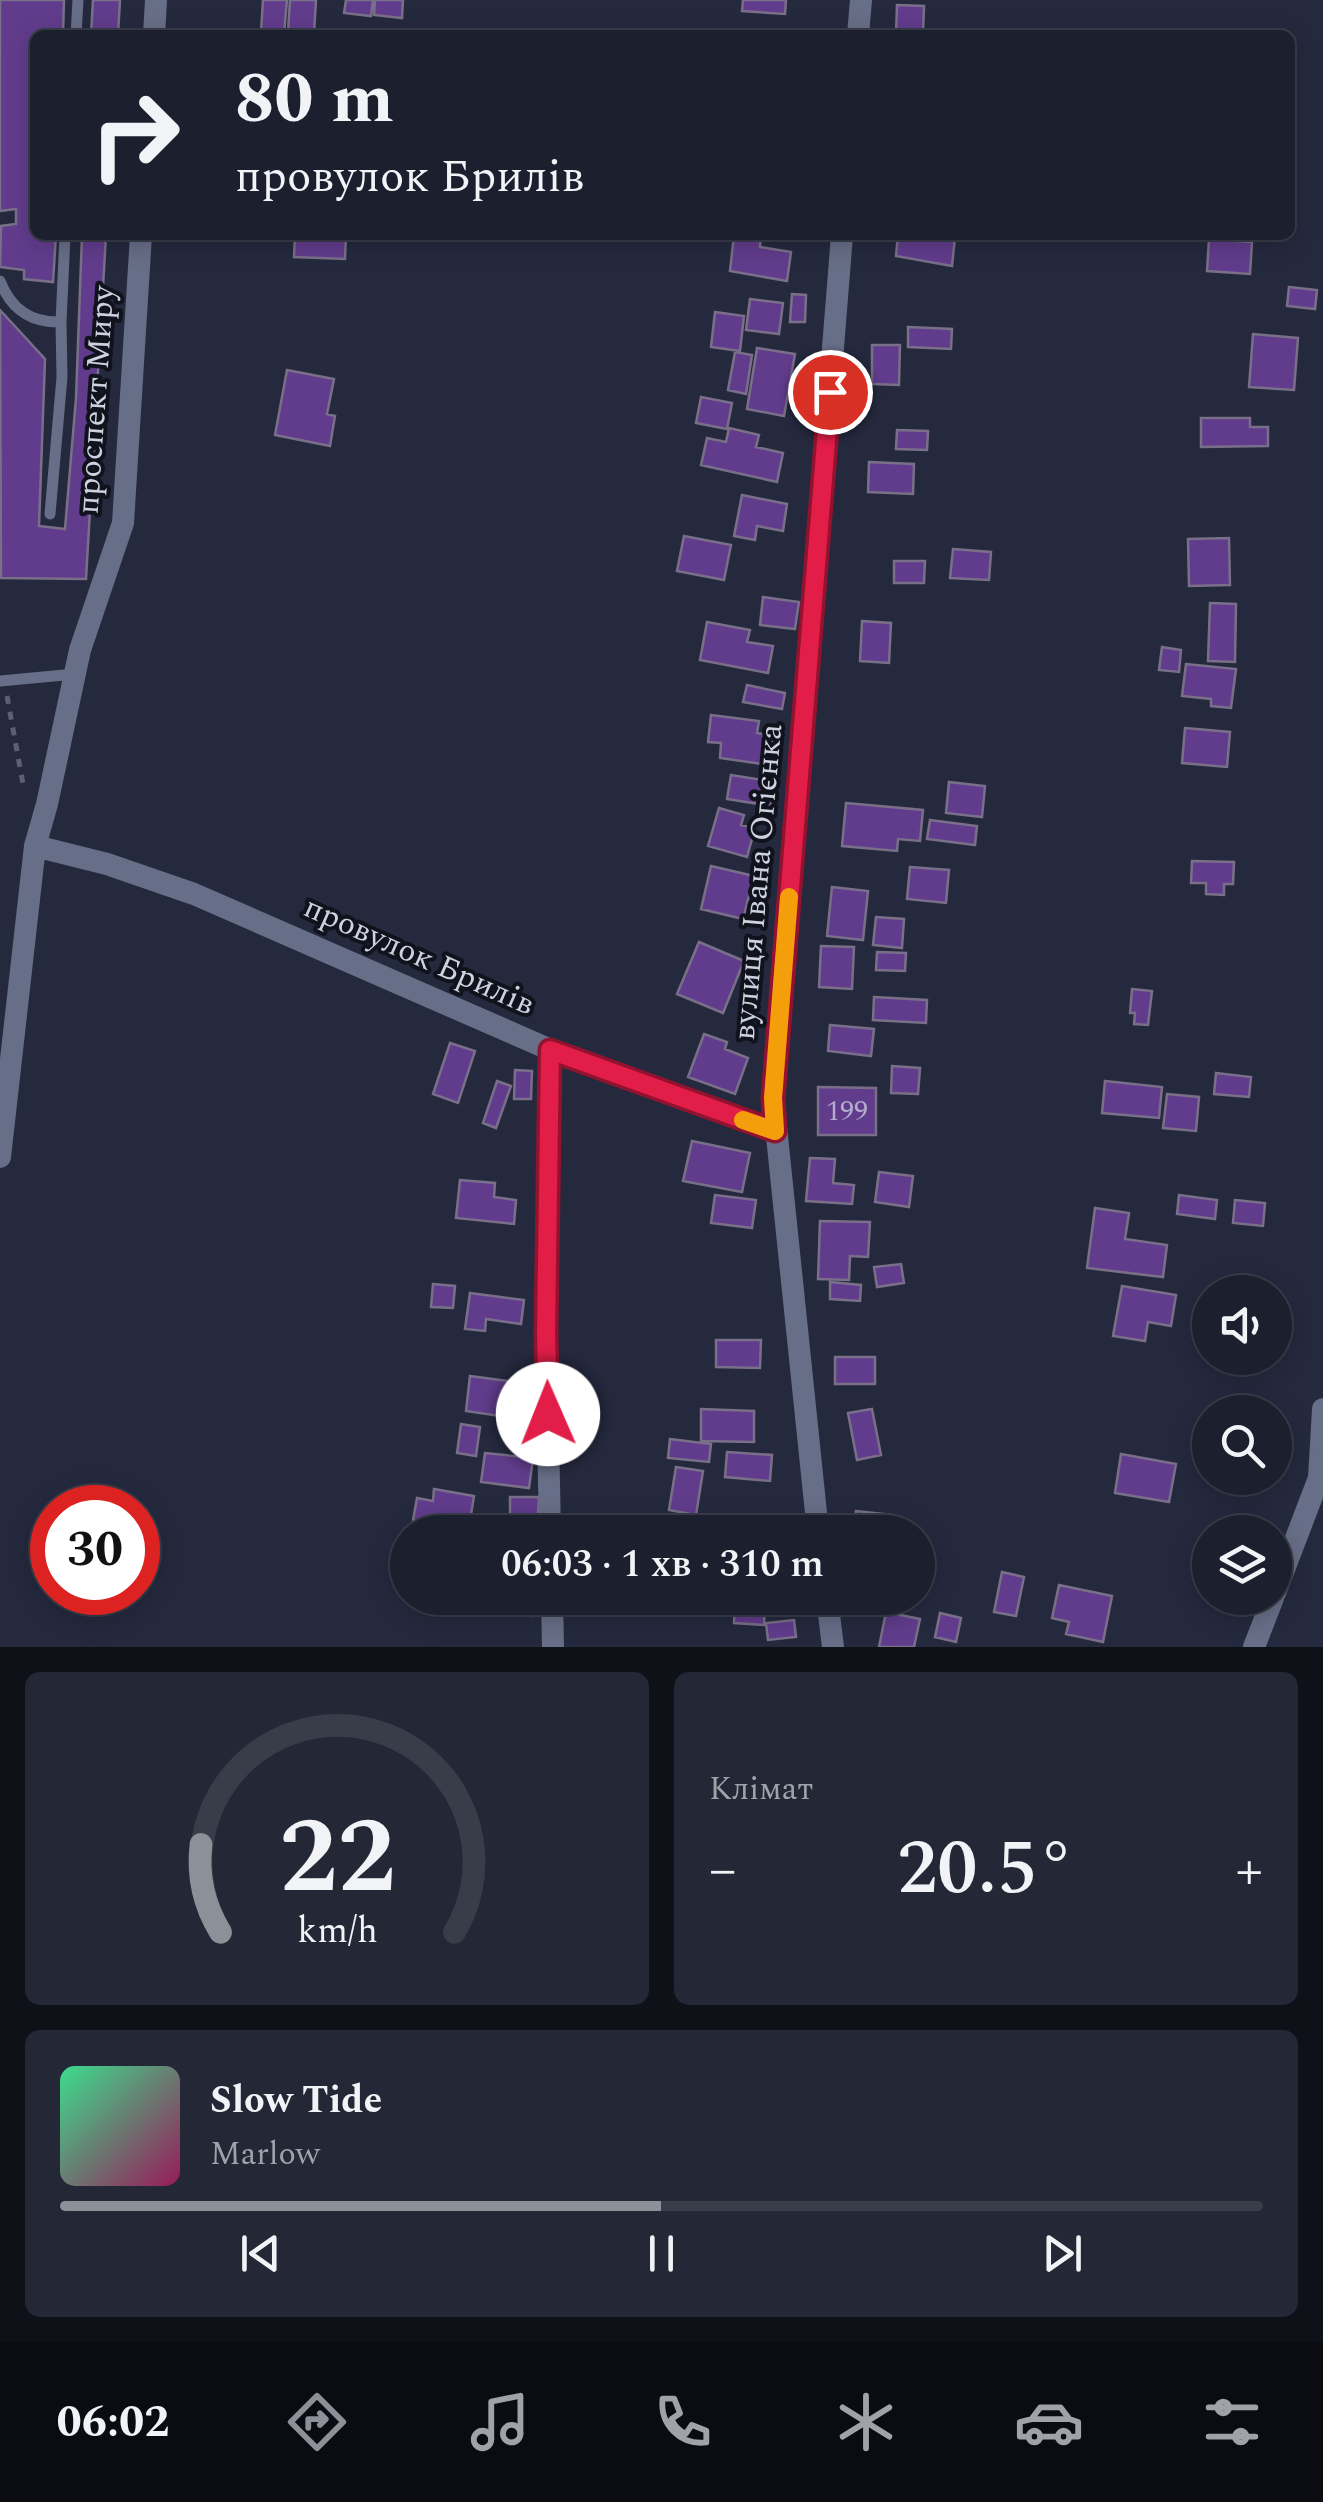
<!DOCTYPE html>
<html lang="uk">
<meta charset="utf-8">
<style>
:root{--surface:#1b1f2e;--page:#242736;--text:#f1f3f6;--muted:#a0a2aa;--line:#393d4a;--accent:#8c9099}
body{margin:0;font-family:Spectral,serif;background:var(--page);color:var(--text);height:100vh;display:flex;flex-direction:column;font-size:38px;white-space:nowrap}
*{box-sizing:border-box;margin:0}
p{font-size:32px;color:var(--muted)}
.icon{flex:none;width:55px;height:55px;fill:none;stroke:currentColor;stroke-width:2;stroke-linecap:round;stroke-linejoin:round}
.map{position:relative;height:1647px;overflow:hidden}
.panel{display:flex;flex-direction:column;gap:25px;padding:25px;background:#0f1119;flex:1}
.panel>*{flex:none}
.guide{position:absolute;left:30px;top:30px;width:1265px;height:210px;border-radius:15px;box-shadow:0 5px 25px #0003,0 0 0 2px var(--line);background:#1b1f2e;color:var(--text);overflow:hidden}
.controls{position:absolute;left:1192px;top:1275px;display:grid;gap:20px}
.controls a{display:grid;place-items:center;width:100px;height:100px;border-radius:50%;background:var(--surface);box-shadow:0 5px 25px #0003,0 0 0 2px var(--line);font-size:50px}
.speed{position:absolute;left:30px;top:1485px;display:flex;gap:20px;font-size:50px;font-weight:700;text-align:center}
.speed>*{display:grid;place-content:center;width:130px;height:130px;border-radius:50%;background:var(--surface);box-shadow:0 5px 25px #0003,0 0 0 2px var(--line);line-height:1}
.speed .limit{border:15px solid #d22;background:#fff;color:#111}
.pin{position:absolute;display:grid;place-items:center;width:85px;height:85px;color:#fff;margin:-42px;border:5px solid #fff;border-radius:50%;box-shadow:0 2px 10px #0007}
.me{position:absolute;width:110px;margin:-55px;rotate:359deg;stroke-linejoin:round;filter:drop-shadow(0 0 8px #0008)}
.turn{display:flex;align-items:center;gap:35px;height:210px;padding:0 40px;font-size:45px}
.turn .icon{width:130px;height:130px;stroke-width:2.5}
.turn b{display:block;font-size:70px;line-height:85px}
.big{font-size:75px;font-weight:600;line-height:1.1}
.panel .tile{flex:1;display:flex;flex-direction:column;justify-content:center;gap:15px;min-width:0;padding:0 35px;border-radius:15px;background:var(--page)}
.panel .dial{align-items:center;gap:0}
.dial svg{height:260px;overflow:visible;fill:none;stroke:var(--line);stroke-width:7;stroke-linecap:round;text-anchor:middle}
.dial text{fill:var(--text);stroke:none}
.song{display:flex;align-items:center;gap:30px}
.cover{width:120px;height:120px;border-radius:15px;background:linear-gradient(135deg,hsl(150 70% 55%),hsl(330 70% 35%))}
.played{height:10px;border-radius:5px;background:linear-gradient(90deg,var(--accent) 50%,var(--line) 50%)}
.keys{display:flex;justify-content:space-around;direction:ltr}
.heat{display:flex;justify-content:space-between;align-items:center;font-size:55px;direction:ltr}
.panel .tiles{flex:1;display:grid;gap:25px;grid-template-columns:1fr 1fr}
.tile:last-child{grid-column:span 2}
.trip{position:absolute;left:390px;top:1515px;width:545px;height:100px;border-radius:50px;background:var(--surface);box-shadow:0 5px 25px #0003,0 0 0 2px var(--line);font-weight:600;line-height:100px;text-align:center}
.menu{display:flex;height:160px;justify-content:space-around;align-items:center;background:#0b0c12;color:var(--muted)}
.menu .icon{width:70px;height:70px}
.menu .active{color:var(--accent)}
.menu b{font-size:45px;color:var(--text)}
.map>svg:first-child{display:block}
</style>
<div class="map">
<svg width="1323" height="1647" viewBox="0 0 1323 1647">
<rect width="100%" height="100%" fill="#24293e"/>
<!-- building -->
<path fill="#613c8c" stroke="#796f89" stroke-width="2.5" d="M0,0H64L63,35H35V235H56L53,282L24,279V270L0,267L1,226L16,224V209L0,211Z
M93,0H120L118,35H91Z
M263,0H287L284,34L261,32Z
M290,0H316L314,34L288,32Z
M346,0H373L371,16L344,13Z
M375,0H403L402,18L374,15Z
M743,0H786L785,14L742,11Z
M897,5L924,6L923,35H896Z
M82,235H106L86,579L1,578L0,310L45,359L39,526L65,529L76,398Z
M295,235H346L345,259L294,257Z
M734,235H761L760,247L791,252L787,281L730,271Z
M898,235H952L955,237L952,266L896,256Z
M1209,239L1252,242L1250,274L1207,271Z
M1289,287L1317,290L1315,309L1287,306Z
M792,294L806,295L805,322H790Z
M750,299L783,303L779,334L746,330Z
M715,312L744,316L740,351L711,347Z
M908,327L952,329L951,349L908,347Z
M1253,334L1298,338L1294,390L1249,387Z
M872,345H900L899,385L872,384Z
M757,348L795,354L784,416L747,409Z
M735,352L752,355L746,394L728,390Z
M287,370L334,379L327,414L335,416L330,446L275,435Z
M701,397L732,403L727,429L696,423Z
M1201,418H1250V427H1268V446L1201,447Z
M729,428L759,435L756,447L783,453L777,482L701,465L707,438L726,442Z
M897,430L928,431L927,450L896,449Z
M869,462L914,464L913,494L868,492Z
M742,495L787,504L783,531L757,526L755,540L734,536Z
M684,536L731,545L724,580L677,571Z
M1229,538L1230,585L1189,586L1188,539Z
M953,549L991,552L989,580L950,578Z
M894,561H925L924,583H894Z
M763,597L799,602L795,629L760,625Z
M1210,603L1236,604L1235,662L1208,661Z
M862,621L891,623L889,663L860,661Z
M707,622L750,630L747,642L773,646L768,673L700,660Z
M1162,647L1181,650L1179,672L1159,670Z
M1186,664L1236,669L1231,708L1211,706V699L1182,696Z
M747,685L785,693L782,709L743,702Z
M711,715L759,721L757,733L773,736L769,765L720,758L721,743L708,742Z
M1185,728L1230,732L1227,767L1182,763Z
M731,775L775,782L771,806L727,799Z
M949,782L985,786L982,817L946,813Z
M846,803L923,810L920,841L898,839L897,851L842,846Z
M719,808L744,815L741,825L755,828L747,857L708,846Z
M930,820L977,826L975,845L927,839Z
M1192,861L1234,862L1233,884H1224V895L1206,894V883H1191Z
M711,866L754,876L743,919L701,909Z
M910,867L949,870L946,903L907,899Z
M832,887L868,891L863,940L827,936Z
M876,917L904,919L902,948L873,945Z
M699,942L744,961L723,1013L677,994Z
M821,946L854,947L852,989L819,987Z
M877,952L906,953L905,971L876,970Z
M1132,989L1152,991L1148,1025L1134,1024L1135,1013H1130Z
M874,997L927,1000L926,1023L873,1020Z
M830,1025L874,1029L871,1056L828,1051Z
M704,1034L727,1042L725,1049L748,1058L735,1094L688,1077Z
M450,1043L475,1051L458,1103L433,1094Z
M892,1066L920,1068L918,1094L891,1093Z
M515,1070L532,1071L531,1099H514Z
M1216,1073L1251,1077L1249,1097L1214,1094Z
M497,1081L511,1086L496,1128L483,1123Z
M1105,1081L1162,1087L1159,1118L1102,1113Z
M818,1087L876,1088V1135H818Z
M1167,1094L1199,1097L1196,1131L1163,1128Z
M692,1141L750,1153L742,1192L683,1181Z
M810,1158L835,1159L833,1183L854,1185L852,1204L806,1201Z
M879,1172L913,1176L909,1207L875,1202Z
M460,1180L495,1183L494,1197L516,1200L514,1224L456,1218Z
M715,1195L756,1200L752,1228L711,1223Z
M1179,1195L1217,1200L1215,1219L1177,1214Z
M1235,1200L1265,1203L1263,1226L1233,1223Z
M1095,1208L1129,1213L1125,1239L1167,1245L1163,1277L1087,1268Z
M820,1221L870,1222L868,1257L850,1256L849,1280L818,1279Z
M901,1264L904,1283L877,1287L874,1267Z
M830,1282L861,1285L860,1301L830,1299Z
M433,1284L455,1286L453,1308L431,1307Z
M1122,1286L1176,1295L1171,1326L1148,1322L1145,1341L1113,1336Z
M470,1293L524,1300L521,1324L486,1319L485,1331L465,1329Z
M716,1340H761L760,1368L716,1367Z
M835,1357H875V1384H835Z
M470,1376L524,1383L520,1419L466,1411Z
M701,1409L754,1411V1442L701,1441Z
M872,1409L881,1455L857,1460L848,1413Z
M461,1424L480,1427L476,1456L457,1453Z
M670,1439L711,1444L709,1462L668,1458Z
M727,1452L772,1455L770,1481L725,1477Z
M485,1453L533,1458L529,1488L481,1482Z
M1121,1454L1176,1464L1169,1502L1115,1493Z
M676,1467L703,1471L696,1515L669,1510Z
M434,1489L474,1496L470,1521L449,1517L447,1526L441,1525L439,1532L422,1530L423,1522L413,1520L417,1498L433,1501Z
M510,1497H539L538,1516L510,1515Z
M856,1511L894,1515L892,1532H854Z
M1002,1572L1024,1577L1016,1616L994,1612Z
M1059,1585L1112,1596L1103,1642L1066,1634L1069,1622L1052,1618Z
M452,1598H534L533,1616L451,1613Z
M735,1602L765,1604L764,1625L734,1623Z
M886,1612L920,1619L914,1647H879Z
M940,1613L961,1618L956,1642L935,1637Z
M794,1620L796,1637L768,1640L766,1623Z"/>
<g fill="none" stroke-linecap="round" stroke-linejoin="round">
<!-- path -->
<path stroke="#5c6073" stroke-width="5" stroke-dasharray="8 8" stroke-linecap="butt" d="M7,696L23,784"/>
<!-- service -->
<path stroke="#676e87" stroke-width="11" d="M76,35L78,0
M0,281C11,309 30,323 61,322
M50,514L62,377L61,322L65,235
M0,681L75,674"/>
<!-- minor -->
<path stroke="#676e87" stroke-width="22" d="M154,35L156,0
M858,35L861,0
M35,846L107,864L194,894L551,1050L775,1131
M0,1157L35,846L47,804L80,650L123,523L141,235
M550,1532L546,1334L551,1050
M818,1532L773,1098L842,235
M1275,1593L1319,1478L1323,1409
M552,1598L553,1647
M827,1598L833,1647
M1254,1647L1273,1598"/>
</g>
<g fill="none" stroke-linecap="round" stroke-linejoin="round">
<!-- route casing -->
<g stroke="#92132f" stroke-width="25">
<path id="route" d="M548,1414L546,1334L550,1050L775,1131L773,1098L830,392"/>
</g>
<!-- route -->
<use href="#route" stroke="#e11d48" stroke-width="18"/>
<!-- slow -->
<path stroke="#f59e0b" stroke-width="18" d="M743,1120L775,1131L773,1098L789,897"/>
</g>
<g text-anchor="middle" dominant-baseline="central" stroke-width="8" stroke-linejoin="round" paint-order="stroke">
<!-- number labels -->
<g font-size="28" fill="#b3accb">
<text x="847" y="1111">199</text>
</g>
<!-- street labels -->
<g font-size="32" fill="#ced2e0" stroke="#10121c">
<text transform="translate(96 400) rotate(-86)">проспект Миру</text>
<text transform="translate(758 882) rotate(-85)">вулиця Івана Огієнка</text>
<text transform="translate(419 956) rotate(24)">провулок Брилів</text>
</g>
</g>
</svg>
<div class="controls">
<a><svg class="icon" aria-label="sound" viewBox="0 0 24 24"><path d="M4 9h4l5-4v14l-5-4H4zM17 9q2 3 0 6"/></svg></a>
<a><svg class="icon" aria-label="search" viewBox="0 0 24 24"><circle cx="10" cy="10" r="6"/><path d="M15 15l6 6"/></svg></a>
<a><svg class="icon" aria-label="layers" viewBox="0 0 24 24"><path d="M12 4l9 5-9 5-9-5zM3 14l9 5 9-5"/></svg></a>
</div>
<div class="speed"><div class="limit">30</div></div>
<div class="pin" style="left:830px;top:392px;background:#d93025"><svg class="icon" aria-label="arrive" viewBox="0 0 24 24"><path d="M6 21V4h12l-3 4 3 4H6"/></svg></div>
<svg class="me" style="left:548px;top:1414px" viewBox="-20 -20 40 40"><circle r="19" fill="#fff"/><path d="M0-13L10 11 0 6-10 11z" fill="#e11d48"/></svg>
<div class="trip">06:03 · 1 хв · 310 m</div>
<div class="guide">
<div class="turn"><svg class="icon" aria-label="right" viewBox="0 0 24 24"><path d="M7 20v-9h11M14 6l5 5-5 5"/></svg><div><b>80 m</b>провулок Брилів</div></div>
</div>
</div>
<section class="panel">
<div class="tiles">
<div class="tile dial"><svg viewBox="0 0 100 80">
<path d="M14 69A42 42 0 1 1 86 69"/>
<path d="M14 69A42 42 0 0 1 8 42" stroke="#8c9099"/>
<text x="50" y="56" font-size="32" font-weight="700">22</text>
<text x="50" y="72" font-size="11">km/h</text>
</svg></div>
<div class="tile"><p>Клімат</p>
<div class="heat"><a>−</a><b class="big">20.5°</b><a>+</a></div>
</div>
<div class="tile">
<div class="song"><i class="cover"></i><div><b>Slow Tide</b><p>Marlow</p></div></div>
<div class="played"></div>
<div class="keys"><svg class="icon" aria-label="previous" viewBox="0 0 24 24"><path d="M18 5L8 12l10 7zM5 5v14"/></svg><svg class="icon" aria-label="pause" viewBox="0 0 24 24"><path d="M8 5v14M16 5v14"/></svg><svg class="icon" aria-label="next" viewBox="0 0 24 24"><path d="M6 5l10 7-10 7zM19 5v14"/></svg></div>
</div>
</div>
</section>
<nav class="menu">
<b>06:02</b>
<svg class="icon active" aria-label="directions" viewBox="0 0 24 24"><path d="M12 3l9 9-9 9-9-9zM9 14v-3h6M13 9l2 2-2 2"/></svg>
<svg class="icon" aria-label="music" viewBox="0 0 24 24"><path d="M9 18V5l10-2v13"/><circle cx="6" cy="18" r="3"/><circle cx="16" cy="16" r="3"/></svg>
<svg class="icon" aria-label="phone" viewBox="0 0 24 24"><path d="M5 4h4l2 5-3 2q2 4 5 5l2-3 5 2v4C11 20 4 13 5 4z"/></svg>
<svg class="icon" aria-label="climate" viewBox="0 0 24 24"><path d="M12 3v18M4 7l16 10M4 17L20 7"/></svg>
<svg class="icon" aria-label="car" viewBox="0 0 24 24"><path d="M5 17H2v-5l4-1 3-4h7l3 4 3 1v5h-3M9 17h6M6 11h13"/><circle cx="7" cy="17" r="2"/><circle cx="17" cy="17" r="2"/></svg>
<svg class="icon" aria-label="filters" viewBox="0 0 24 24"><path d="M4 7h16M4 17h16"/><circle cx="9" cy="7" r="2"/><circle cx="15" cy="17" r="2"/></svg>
</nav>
